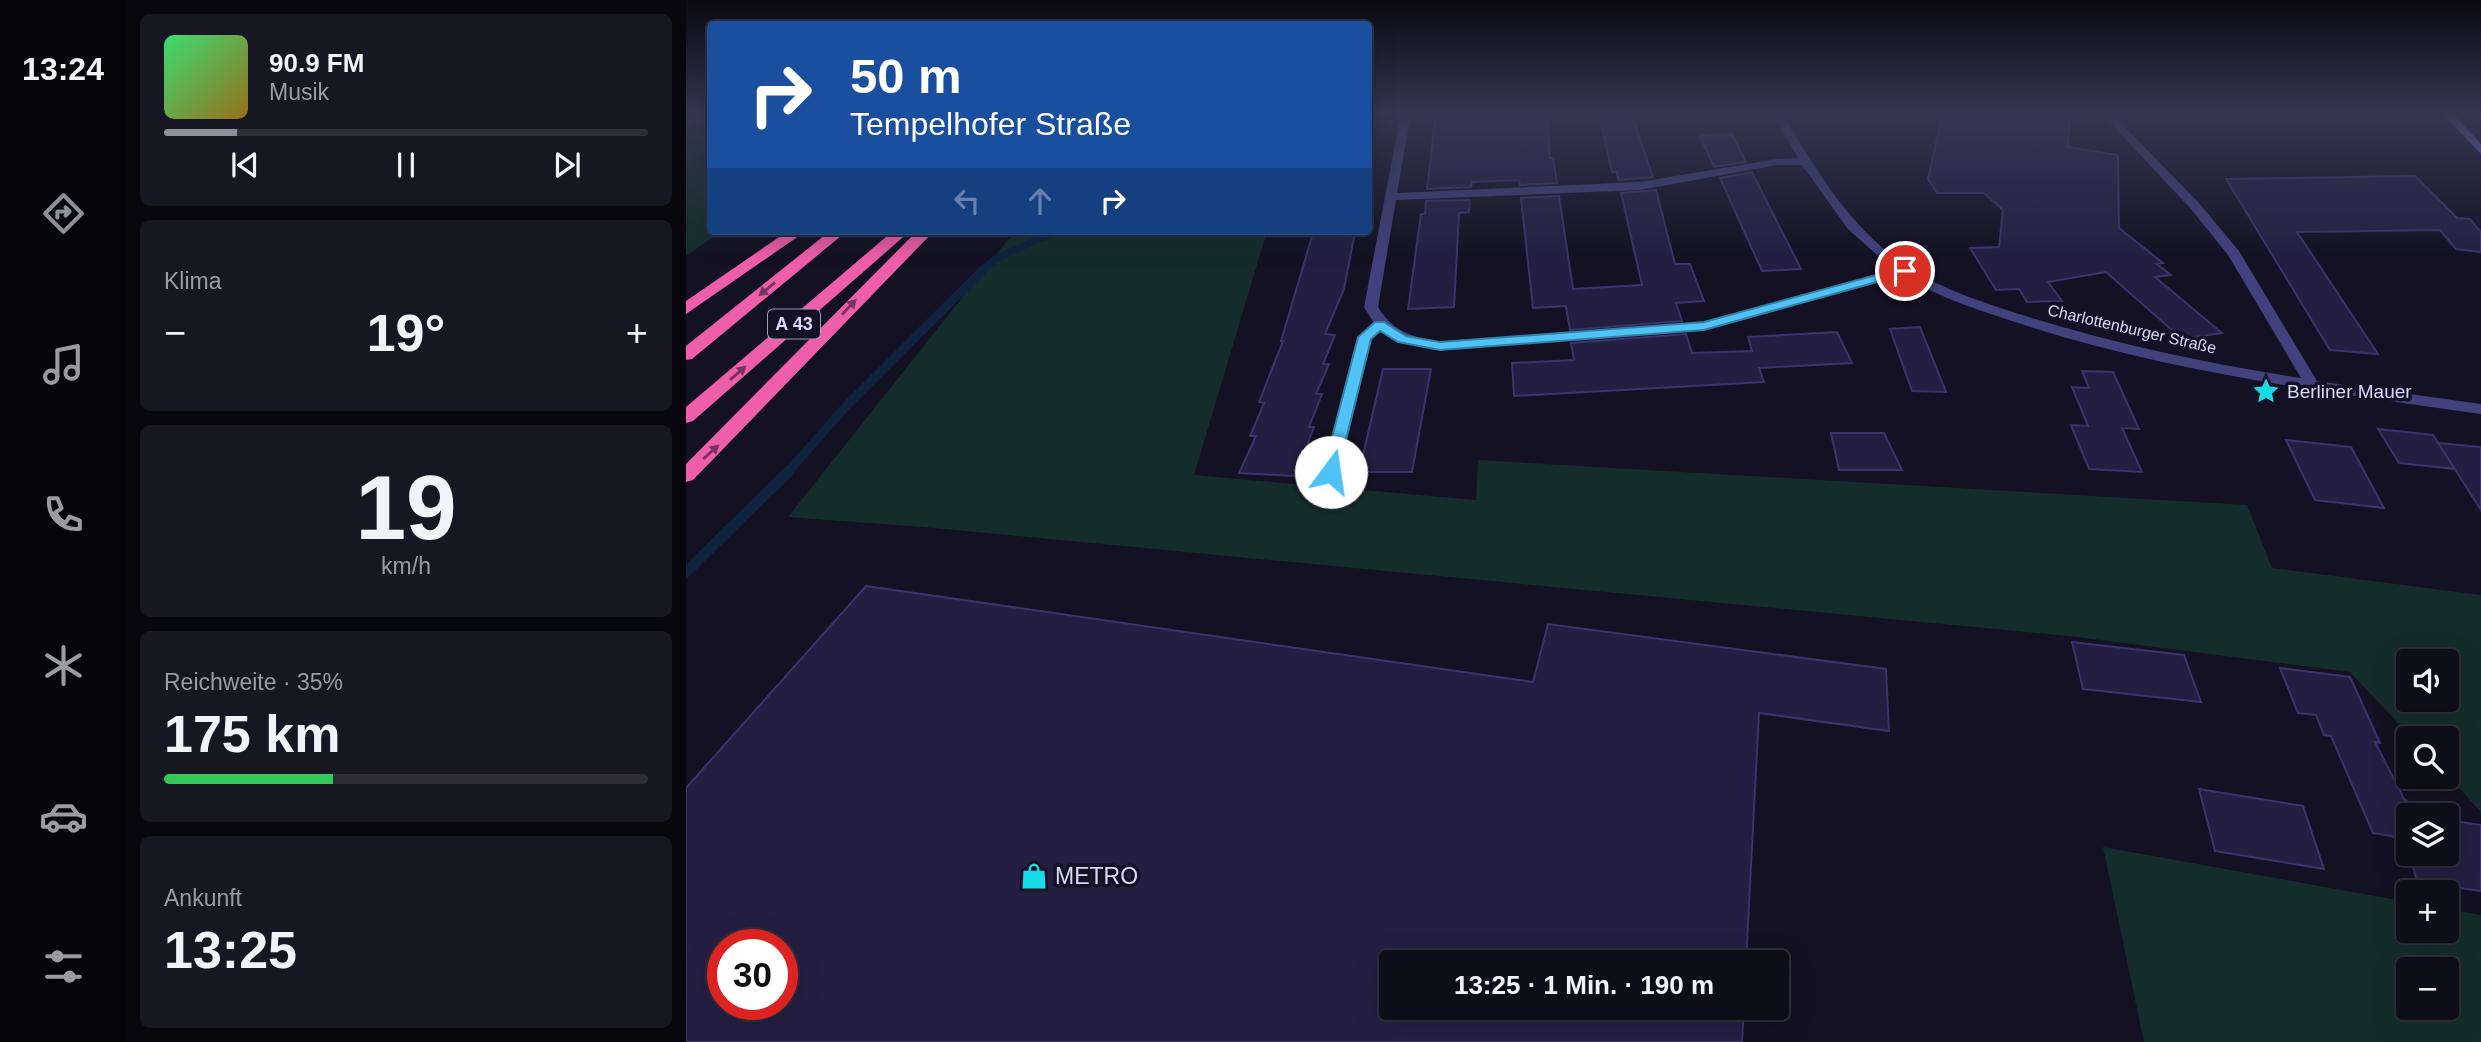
<!DOCTYPE html>
<html lang="de">
<meta charset="utf-8">
<style>
:root{--surface:#0e0d1a;--page:#171623;--text:#f1f3f6;--muted:#9b9ca2;--line:#2e2d39;--accent:#8c9099}
body{margin:0;font-family:Arial,sans-serif;background:var(--page);color:var(--text);height:100vh;display:flex;flex-direction:column;font-size:26px;white-space:nowrap}
*{box-sizing:border-box;margin:0}
p{font-size:23px;color:var(--muted)}
.icon{flex:none;width:38px;height:38px;fill:none;stroke:currentColor;stroke-width:2;stroke-linecap:round;stroke-linejoin:round}
.map{position:relative;flex:1;overflow:hidden}
.side{display:flex;flex-direction:column;gap:14px;padding:14px;background:#08070e;width:560px}
.side>*{flex:none}
.banner{position:absolute;left:21px;top:21px;width:665px;height:214px;border-radius:7px;box-shadow:0 7px 28px #0002,0 0 0 2px var(--line);background:#1a4fa0;color:#fff;overflow:hidden}
.buttons{position:absolute;left:1710px;top:649px;display:grid;gap:14px}
.buttons a{display:grid;place-items:center;width:63px;height:63px;border-radius:7px;background:var(--surface);box-shadow:0 7px 28px #0002,0 0 0 2px var(--line);font-size:35px}
.speed{position:absolute;left:21px;top:929px;display:flex;gap:14px;font-size:35px;font-weight:700;text-align:center}
.speed>*{display:grid;place-content:center;width:91px;height:91px;border-radius:50%;background:var(--surface);box-shadow:0 7px 28px #0002,0 0 0 2px var(--line);line-height:1}
.speed .limit{border:10px solid #d22;background:#fff;color:#111}
.pin{position:absolute;display:grid;place-items:center;width:60px;height:60px;color:#fff;margin:-30px;border:4px solid #fff;border-radius:50%;box-shadow:0 2px 7px #0007}
.me{position:absolute;width:77px;margin:-38px;rotate:14deg;stroke-linejoin:round;filter:drop-shadow(0 0 5px #0008)}
.turn{display:flex;align-items:center;gap:24px;height:147px;padding:0 28px;font-size:32px}
.turn .icon{width:91px;height:91px;stroke-width:2.5}
.turn b{display:block;font-size:49px;line-height:60px}
.lanes{display:flex;align-items:center;height:66px;padding:0 28px;background:#0003;justify-content:center;gap:35px;direction:ltr}
.lanes .off{opacity:.35}
.big{font-size:52px;font-weight:800;line-height:1.1}
.side .tile{flex:1;display:flex;flex-direction:column;justify-content:center;gap:10px;min-width:0;padding:0 24px;border-radius:10px;background:var(--page)}
.side .dial{align-items:center;gap:0}
.dial b{font-size:91px;line-height:1}
.song{display:flex;align-items:center;gap:21px}
.cover{width:84px;height:84px;border-radius:10px;background:linear-gradient(135deg,hsl(140 70% 55%),hsl(40 70% 35%))}
.played{height:7px;border-radius:4px;background:linear-gradient(90deg,var(--accent) 15%,var(--line) 15%)}
.keys{display:flex;justify-content:space-around;direction:ltr}
.heat{display:flex;justify-content:space-between;align-items:center;font-size:38px;direction:ltr}
.charge{height:10px;border-radius:5px;background:linear-gradient(90deg,#34c759 35%,var(--line) 0)}
.trip{position:absolute;left:693px;top:950px;width:410px;height:70px;border-radius:7px;background:var(--surface);box-shadow:0 7px 28px #0002,0 0 0 2px var(--line);font-weight:800;line-height:70px;text-align:center}
main{display:flex;flex:1;min-height:0}
.tab-bar{display:flex;flex-direction:column;width:126px;justify-content:space-around;align-items:center;background:#06050a;color:var(--muted)}
.tab-bar .icon{width:49px;height:49px}
.tab-bar .selected{color:var(--accent)}
.tab-bar b{font-size:32px;color:var(--text)}
.map>svg:first-child{display:block}
</style>
<main>
<nav class="tab-bar">
<b>13:24</b>
<svg class="icon selected" aria-label="directions" viewBox="0 0 24 24"><path d="M12 3l9 9-9 9-9-9zM9 14v-3h6M13 9l2 2-2 2"/></svg>
<svg class="icon" aria-label="music" viewBox="0 0 24 24"><path d="M9 18V5l10-2v13"/><circle cx="6" cy="18" r="3"/><circle cx="16" cy="16" r="3"/></svg>
<svg class="icon" aria-label="phone" viewBox="0 0 24 24"><path d="M5 4h4l2 5-3 2q2 4 5 5l2-3 5 2v4C11 20 4 13 5 4z"/></svg>
<svg class="icon" aria-label="climate" viewBox="0 0 24 24"><path d="M12 3v18M4 7l16 10M4 17L20 7"/></svg>
<svg class="icon" aria-label="car" viewBox="0 0 24 24"><path d="M5 17H2v-5l4-1 3-4h7l3 4 3 1v5h-3M9 17h6M6 11h13"/><circle cx="7" cy="17" r="2"/><circle cx="17" cy="17" r="2"/></svg>
<svg class="icon" aria-label="filters" viewBox="0 0 24 24"><path d="M4 7h16M4 17h16"/><circle cx="9" cy="7" r="2"/><circle cx="15" cy="17" r="2"/></svg>
</nav>
<section class="side">
<div class="tile">
<div class="song"><i class="cover"></i><div><b>90.9 FM</b><p>Musik</p></div></div>
<div class="played"></div>
<div class="keys"><svg class="icon" aria-label="previous" viewBox="0 0 24 24"><path d="M18 5L8 12l10 7zM5 5v14"/></svg><svg class="icon" aria-label="pause" viewBox="0 0 24 24"><path d="M8 5v14M16 5v14"/></svg><svg class="icon" aria-label="next" viewBox="0 0 24 24"><path d="M6 5l10 7-10 7zM19 5v14"/></svg></div>
</div>
<div class="tile"><p>Klima</p>
<div class="heat"><a>−</a><b class="big">19°</b><a>+</a></div>
</div>
<div class="tile dial"><b>19</b><p>km/h</p></div>
<div class="tile"><p>Reichweite · 35%</p><b class="big">175 km</b><div class="charge"></div></div>
<div class="tile"><p>Ankunft</p><b class="big">13:25</b></div>
</section>
<div class="map">
<svg width="1795" height="1042" viewBox="0 0 1795 1042">
<rect width="100%" height="100%" fill="#131123"/>
<!-- green -->
<path fill="#142d2b" fill-rule="evenodd" d="M0,113H24V231H36L0,256Z
M329,231H581L508,475L790,500L792,460L1561,505L1586,568L1795,595V812L1761,775L1760,738H1726L1664,672L1383,636L237,527L102,517ZM1722,662H1760V700H1722Z
M1417,847L1722,902V931H1760L1761,909L1795,915V1042H1458ZM1722,970H1760V1008H1722Z"/>
<g fill="none" stroke-linecap="round" stroke-linejoin="round">
<!-- stream-far2 -->
<path stroke="#0f223e" stroke-width="7" d="M294,272L309,259L371,231"/>
<!-- stream-far1 -->
<path stroke="#0f223e" stroke-width="9" d="M101,473L162,404L296,271"/>
<!-- stream -->
<path stroke="#0f223e" stroke-width="11" d="M0,572L103,471"/>
</g>
<!-- building -->
<path fill="#241f42" stroke="#3c336c" stroke-width="2" fill-rule="evenodd" d="M750,113H861L864,158H867L871,183L834,185L833,180L786,182L785,187L741,189Z
M913,113H945L967,177L932,180L931,172H926Z
M1257,113H1384L1382,147L1432,155L1433,228L1477,263L1471,264L1485,275L1469,277L1536,333L1496,339L1420,272L1362,282L1376,301L1341,302L1333,289L1310,290L1284,248L1313,247L1317,210L1298,193H1251L1242,179Z
M1046,134L1060,162L1028,167L1014,136Z
M1066,172L1084,208L1115,269L1076,271L1034,178Z
M1729,176L1771,218L1784,219L1795,232V252L1770,249L1754,230L1611,232L1692,354L1644,350L1540,179Z
M970,190L989,264H1004L1018,301L990,303L996,321L884,330L880,306L847,308L835,198L873,196L887,289L956,285L935,193Z
M784,200L783,212L773,213L768,307L722,309L735,214H739L740,201Z
M669,232L658,289L639,334L649,335L637,364H643L630,394H636L623,427H628L609,476L553,473L570,436H564L578,403L573,402L597,341H595L627,233Z
M1234,327L1260,392L1226,391L1204,329Z
M1151,332L1166,363L1073,368L1078,382L828,396L826,363L888,360L885,343L1000,334L1006,353L1066,351L1062,337Z
M697,369H745L726,472H673Z
M1396,371L1427,372L1453,429L1436,428L1456,472L1403,469L1385,425L1402,426L1386,387L1403,388Z
M1692,429L1747,435L1769,469L1713,463Z
M1145,433H1198L1216,470H1153Z
M1600,440L1665,447L1698,508L1629,500Z
M1752,443L1795,447V510Z
M180,586L847,682L862,624L1200,669L1203,731L1073,713L1060,962H705V1008H1058L1056,1042H0V788ZM37,945H96V1004H37Z
M1386,642L1498,655L1515,702L1397,689Z
M1594,668L1664,677L1694,743L1689,742L1718,799L1743,816H1722V848L1706,836L1687,833L1645,736L1638,735L1630,715L1612,713Z
M1513,789L1617,806L1638,869L1529,851Z
M1760,820L1795,825V891L1731,882L1724,854H1760Z"/>
<g fill="none" stroke-linecap="round" stroke-linejoin="round">
<!-- minor -->
<path fill="#40417d" fill-rule="evenodd" d="M715,113H725L711,193L954,182L1091,159L1112,158L1086,113H1096C1127,165 1157,216 1205,255C1241,284 1287,299 1330,313C1423,343 1518,363 1615,378L1542,255L1505,209L1415,113H1425L1513,203L1553,251L1631,381L1795,404V414C1641,392 1484,373 1335,324C1295,311 1254,298 1217,276L1018,330L754,350L717,343L695,331L686,339L653,472L645,478L637,472L672,337L688,323L678,307ZM1091,165H1116L1162,229L1208,270L1017,322L754,342C727,337 707,332 692,307L710,200L954,190Z"/>
<!-- secondary -->
<path fill="#7879f1" fill-rule="evenodd" d="M1756,113H1766L1795,144V154Z"/>
<!-- motorway -->
<path fill="#ef5ea9" fill-rule="evenodd" d="M102,231H120L0,314V301Z
M144,231H161L6,359L0,360V346Z
M207,231H224L7,421L0,423V407Z
M231,231H248L7,480L0,482V464Z"/>
</g>
<!-- one-way arrows -->
<defs><path id="oneway-solid" d="M-6-.8H1V-3.2L6.5 0L1 3.2V.8H-6Z" transform="scale(1.75)"/></defs>
<g fill="#76345f">
<use href="#oneway-solid" transform="translate(81 289) rotate(141)"/>
<use href="#oneway-solid" transform="translate(163 307) rotate(-47)"/>
<use href="#oneway-solid" transform="translate(52 373) rotate(-41)"/>
<use href="#oneway-solid" transform="translate(25 452) rotate(-42)"/>
</g>
<!-- sky -->
<linearGradient id="sky" x2="0" y2="1"><stop stop-color="#0a0913"/><stop offset="0.44" stop-color="#333850"/><stop offset="1" stop-color="#333850" stop-opacity="0"/></linearGradient>
<rect width="1795" height="258" fill="url(#sky)"/>
<!-- route -->
<path fill="#4fc3f7" stroke="#337fa1" stroke-width="2" d="M1219,267L1225,271L1223,273L1018,330L754,350L712,342L694,331L685,339L652,472L645,477L637,472L672,337L689,322H698L720,336L754,342L1018,322Z"/>
<!-- icons -->
<defs>
<g id="sight-bare" transform="scale(2.1)"><path d="M0-6L1.8-2.2L6-1.7L2.9 1.2L3.7 5.4L0 3.3L-3.7 5.4L-2.9 1.2L-6-1.7L-1.8-2.2Z" fill="#17dbe7" stroke="#131123" stroke-width="2.5" paint-order="stroke"/></g>
<g id="shop-bare" transform="scale(2.1)"><path d="M-5-2.5h2.3a2.7 3.5 0 0 1 5.4 0H5L5.5 6h-11ZM-1.5-2.5h3a1.5 2.3 0 0 0-3 0Z" fill="#17dbe7" stroke="#131123" stroke-width="2.5" paint-order="stroke"/></g>
</defs>
<g fill-rule="evenodd">
<use href="#sight-bare" x="1580" y="391"/>
<use href="#shop-bare" x="348" y="876"/>
</g>
<g text-anchor="middle" dominant-baseline="central" stroke-width="7" stroke-linejoin="round" paint-order="stroke">
<!-- far-street labels -->
<g font-size="16" fill="#dad7fb" stroke="#131123">
<text transform="translate(1446 329) rotate(13)">Charlottenburger Straße</text>
</g>
<!-- shield labels -->
<rect fill="#131123" stroke="#9e9cba" stroke-width="2" x="82" y="309.5" width="52" height="29" rx="5"/>
<g font-size="18" font-weight="bold" fill="#dad7fb">
<text x="108" y="324">A 43</text>
</g>
<!-- poi labels -->
<g font-size="19" fill="#dad7fb" stroke="#131123" text-anchor="start">
<text x="1601" y="391">Berliner Mauer</text>
</g>
<!-- near-poi labels -->
<g font-size="23" fill="#dad7fb" stroke="#131123" text-anchor="start">
<text x="369" y="876">METRO</text>
</g>
</g>
</svg>
<div class="buttons">
<a><svg class="icon" aria-label="sound" viewBox="0 0 24 24"><path d="M4 9h4l5-4v14l-5-4H4zM17 9q2 3 0 6"/></svg></a>
<a><svg class="icon" aria-label="search" viewBox="0 0 24 24"><circle cx="10" cy="10" r="6"/><path d="M15 15l6 6"/></svg></a>
<a><svg class="icon" aria-label="layers" viewBox="0 0 24 24"><path d="M12 4l9 5-9 5-9-5zM3 14l9 5 9-5"/></svg></a>
<a>+</a>
<a>−</a>
</div>
<div class="speed"><div class="limit">30</div></div>
<div class="pin" style="left:1219px;top:271px;background:#d93025"><svg class="icon" aria-label="arrive" viewBox="0 0 24 24"><path d="M6 21V4h12l-3 4 3 4H6"/></svg></div>
<svg class="me" style="left:645px;top:472px" viewBox="-20 -20 40 40"><circle r="19" fill="#fff"/><path d="M0-13L10 11 0 6-10 11z" fill="#4fc3f7"/></svg>
<div class="trip">13:25 · 1 Min. · 190 m</div>
<div class="banner">
<div class="turn"><svg class="icon" aria-label="right" viewBox="0 0 24 24"><path d="M7 20v-9h11M14 6l5 5-5 5"/></svg><div><b>50 m</b>Tempelhofer Straße</div></div>
<div class="lanes"><svg class="icon off" aria-label="left" viewBox="0 0 24 24"><path d="M17 20v-9H6M10 6l-5 5 5 5"/></svg><svg class="icon off" aria-label="ahead" viewBox="0 0 24 24"><path d="M12 20V5M6 11l6-6 6 6"/></svg><svg class="icon" aria-label="right" viewBox="0 0 24 24"><path d="M7 20v-9h11M14 6l5 5-5 5"/></svg></div>
</div>
</div>
</main>
